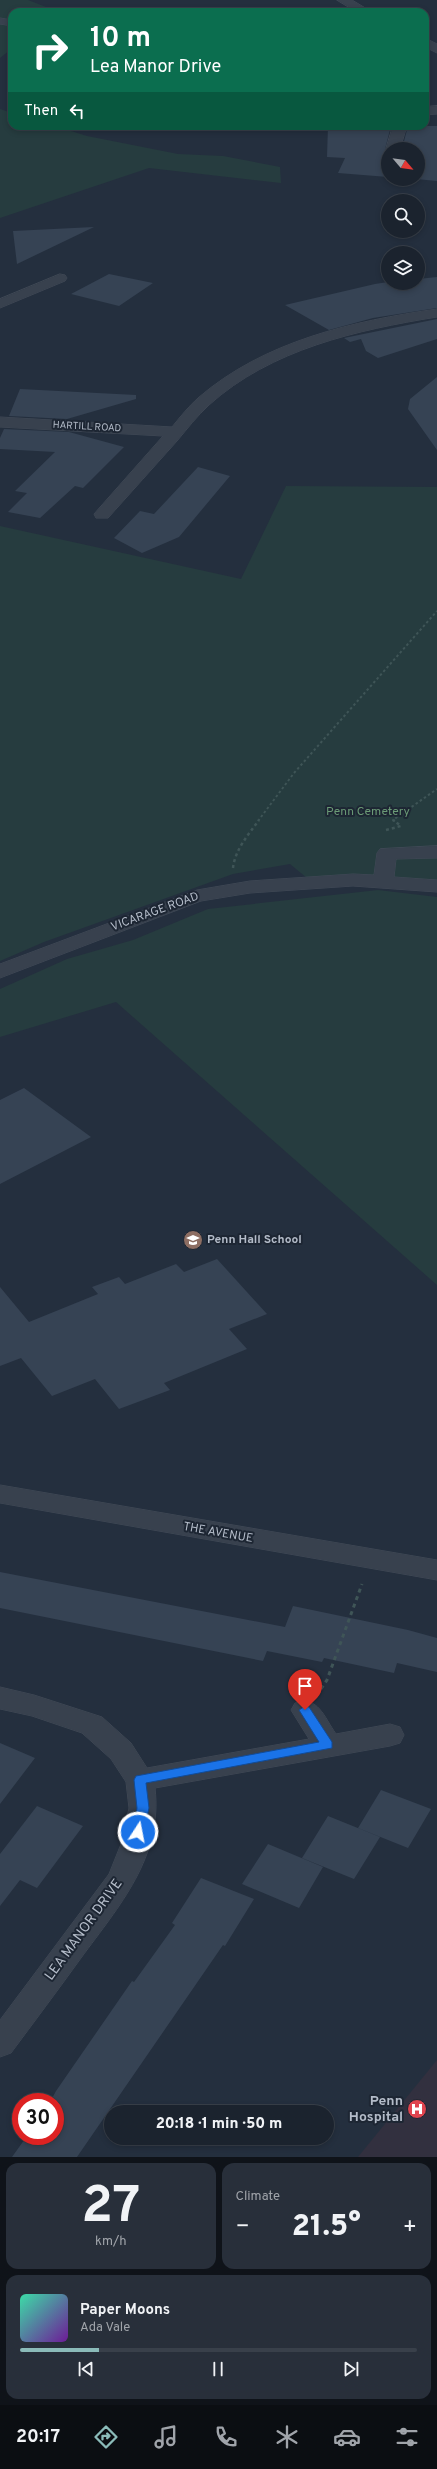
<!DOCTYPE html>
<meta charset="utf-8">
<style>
:root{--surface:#1b232e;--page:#282f3a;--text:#f1f3f6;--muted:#a0a4aa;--line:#39404a;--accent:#8bbbb9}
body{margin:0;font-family:Overpass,sans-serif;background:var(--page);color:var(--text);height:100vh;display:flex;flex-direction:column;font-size:15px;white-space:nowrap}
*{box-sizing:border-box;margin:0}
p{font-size:13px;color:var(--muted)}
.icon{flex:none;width:22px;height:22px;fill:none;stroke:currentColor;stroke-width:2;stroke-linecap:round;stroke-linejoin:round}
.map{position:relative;height:2157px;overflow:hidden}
.panel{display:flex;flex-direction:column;gap:6px;padding:6px;background:#0f1319;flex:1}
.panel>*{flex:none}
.guide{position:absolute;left:8px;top:8px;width:421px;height:122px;border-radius:12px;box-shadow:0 2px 6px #0003,0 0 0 1px var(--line);background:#0b6e4f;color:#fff;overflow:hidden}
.needle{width:26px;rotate:119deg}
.tools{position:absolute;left:381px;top:142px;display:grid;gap:8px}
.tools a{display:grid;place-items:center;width:44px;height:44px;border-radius:50%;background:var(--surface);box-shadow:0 2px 6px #0003,0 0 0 1px var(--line);font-size:20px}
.speed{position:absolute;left:12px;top:2093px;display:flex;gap:8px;font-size:20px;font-weight:700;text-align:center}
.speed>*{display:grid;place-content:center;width:52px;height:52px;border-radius:50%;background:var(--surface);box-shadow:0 2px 6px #0003,0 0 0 1px var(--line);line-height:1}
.speed .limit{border:6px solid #d22;background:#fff;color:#111}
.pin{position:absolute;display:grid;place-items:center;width:34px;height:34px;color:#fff;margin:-41px -17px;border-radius:50% 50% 50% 0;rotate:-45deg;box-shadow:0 0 4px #0007}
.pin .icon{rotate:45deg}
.me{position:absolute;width:44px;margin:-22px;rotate:11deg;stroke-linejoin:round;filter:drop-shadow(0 0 3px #0008)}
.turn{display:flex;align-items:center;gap:14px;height:84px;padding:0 16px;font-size:18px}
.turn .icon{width:52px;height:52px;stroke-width:2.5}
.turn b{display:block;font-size:28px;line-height:34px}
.then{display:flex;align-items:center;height:38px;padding:0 16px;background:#0003;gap:8px;font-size:15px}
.big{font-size:30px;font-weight:800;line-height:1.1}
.panel .card{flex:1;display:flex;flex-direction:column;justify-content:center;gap:6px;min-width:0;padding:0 14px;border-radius:12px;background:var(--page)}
.panel .dial{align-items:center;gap:0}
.dial b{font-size:52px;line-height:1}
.song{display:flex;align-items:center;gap:12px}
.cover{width:48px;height:48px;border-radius:6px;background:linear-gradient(135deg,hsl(160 70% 55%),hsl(280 70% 35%))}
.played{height:4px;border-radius:2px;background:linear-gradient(90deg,var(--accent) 20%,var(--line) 20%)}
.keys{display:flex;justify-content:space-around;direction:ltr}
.heat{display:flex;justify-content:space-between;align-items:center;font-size:22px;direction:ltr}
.panel .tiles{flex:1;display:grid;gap:6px;grid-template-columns:1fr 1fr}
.card:last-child{grid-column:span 2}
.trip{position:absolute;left:104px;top:2105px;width:230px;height:40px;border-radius:20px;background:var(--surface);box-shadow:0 2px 6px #0003,0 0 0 1px var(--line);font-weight:800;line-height:40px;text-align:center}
.tabs{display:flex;height:64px;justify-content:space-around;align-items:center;background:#0b0e12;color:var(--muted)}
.tabs .icon{width:28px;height:28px}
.tabs .active{color:var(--accent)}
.tabs b{font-size:18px;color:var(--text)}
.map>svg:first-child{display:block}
</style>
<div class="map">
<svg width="437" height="2157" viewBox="0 0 437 2157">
<rect width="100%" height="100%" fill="#242f3e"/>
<!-- medical -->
<path fill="#32303f" d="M437,2060V2157H358Z"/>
<!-- green -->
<path fill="#263c3f" d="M0,0H28L59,12H12V39H8L10,50L0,58Z
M0,109L12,113V126H55L87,136L178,154L223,156L280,167L281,183L149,168L0,218Z
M286,486L437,487V884L307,878L290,864L233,874L44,942L0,961V526L241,579Z
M378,890L437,897V1285L116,1002L0,1037V989L67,959L133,940L208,909Z"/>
<!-- building -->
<path fill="#364354" d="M328,126H391L385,149L388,152V177L338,173L345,158L327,157Z
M408,126H437V181L416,179H418V149H402Z
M94,227L17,264L13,231Z
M109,274L153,283L119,306L71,294Z
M437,277V308L373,318L329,330L285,305L375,284L388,282L418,283V279Z
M437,319V339L378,358L366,351L361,339L350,342L344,338Z
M437,377V450L408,409L410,399Z
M20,389L136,395V399L67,419L9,416Z
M4,429L69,432L124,447L83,488L75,486L40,518L8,512L27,493L15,491L55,452L0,449V438Z
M198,467L230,476L179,537L142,553L114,538L140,511L154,514Z
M24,1088L91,1137L0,1184V1100Z
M217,1259L267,1314L229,1329L247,1349L164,1383L170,1390L119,1409L95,1379L52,1396L21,1358L0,1366V1287L29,1322L98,1294L92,1287L119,1277L125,1284L176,1264L184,1272Z
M0,1572L285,1627L293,1606L408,1630L437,1638V1672L397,1663L394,1673L324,1658L322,1662L267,1651L263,1661L0,1608Z
M0,1743L35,1758L0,1804Z
M381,1790L431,1809L408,1848L358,1828Z
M37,1806L83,1826L37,1888L20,1880L0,1906V1854Z
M328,1816L380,1837L354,1879L302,1858Z
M268,1844L323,1867L299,1908L242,1884Z
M201,1878L254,1899L225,1946L223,1945L77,2157H12L27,2136H55V2102H50L56,2091L132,1981L134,1982L175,1925L172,1923Z"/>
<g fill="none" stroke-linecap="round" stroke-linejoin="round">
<!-- service casing -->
<g stroke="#414a57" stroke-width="1">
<path id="service" d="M0,18L12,20V26L0,24Z"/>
</g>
<!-- minor casing -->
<g stroke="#414a57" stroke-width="1">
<path id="minor" d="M337,0H352L372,12H357Z
M425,38L437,44V53L425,47Z
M437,106V114L425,115V107Z
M393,126H407L400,149H388V151L386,149Z
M60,274L65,275L67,278L65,281L0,308V299Z
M437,309V317C357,330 271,349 209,405C197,416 187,429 177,441C154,467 131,492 108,518H96L94,514L163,436L0,427V417L172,427C180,417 189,406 198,398C264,341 353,321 437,309Z
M437,846V858L396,859L394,877L437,880V892L353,886L250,893L201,901L0,978V964L197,890L250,881L353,874L374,875L377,853L380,849Z
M0,1485L437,1560V1580L0,1503Z
M0,1687L34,1695L102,1717L131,1743L147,1768L309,1739L291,1710L295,1703C318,1695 324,1717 336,1734L390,1724L400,1727L404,1735L400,1743L390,1746L155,1788C163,1857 119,1906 81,1958C58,1990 34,2022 11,2053L0,2057V2020L109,1874L121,1844L129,1808L126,1782L111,1759L82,1733L32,1716L0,1709Z"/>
</g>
<!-- path-far2 -->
<path stroke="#3f5557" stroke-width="2" stroke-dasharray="2.5 2.5" stroke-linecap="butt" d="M258,821L294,773L437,611
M395,821L393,820L437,789"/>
<!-- path-far1 -->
<path stroke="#3f5557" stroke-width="2.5" stroke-dasharray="3 3" stroke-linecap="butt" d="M386,830L401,826L393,820
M233,868C235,850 248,835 259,820"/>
<!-- path -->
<path stroke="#3f5557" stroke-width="3" stroke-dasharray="4 4" stroke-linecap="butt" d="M321,1689L327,1680L362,1584"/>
<!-- service -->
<use href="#service" fill="#38414e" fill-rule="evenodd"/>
<!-- minor -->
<use href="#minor" fill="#38414e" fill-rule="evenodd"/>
</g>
<!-- route -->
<path fill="#1a73e8" stroke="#114b97" d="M305,1706L309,1707L332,1742V1748L146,1783L149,1808L144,1832L138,1837L134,1835L133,1832L137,1808L134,1780L136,1776L319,1742L299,1710Z"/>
<!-- icons -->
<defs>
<g id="school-disc" transform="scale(1)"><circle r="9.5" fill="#8d6e63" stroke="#1d2633"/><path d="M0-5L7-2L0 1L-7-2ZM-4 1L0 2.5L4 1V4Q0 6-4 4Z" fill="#fff"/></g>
<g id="hospital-disc" transform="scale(1)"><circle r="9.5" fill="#e0444e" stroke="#1d2633"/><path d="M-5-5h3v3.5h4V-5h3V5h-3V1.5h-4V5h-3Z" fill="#fff"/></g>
</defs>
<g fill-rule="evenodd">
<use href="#school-disc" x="193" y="1240"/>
<use href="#hospital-disc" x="417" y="2109"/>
</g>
<g text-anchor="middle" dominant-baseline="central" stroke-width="4" stroke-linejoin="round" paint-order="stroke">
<!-- far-street labels -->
<g font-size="10" fill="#b4bcc9" stroke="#1d2633">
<text transform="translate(87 427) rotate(3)">HARTILL ROAD</text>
</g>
<!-- park labels -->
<g font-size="12" fill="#6b9a76" stroke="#1d2633">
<text x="368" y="812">Penn Cemetery</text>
</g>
<!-- street labels -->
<g font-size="12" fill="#b4bcc9" stroke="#1d2633">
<text transform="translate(155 912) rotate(-20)">VICARAGE ROAD</text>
<text transform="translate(218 1533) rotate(10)">THE AVENUE</text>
</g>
<!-- poi labels -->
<g font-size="12" font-weight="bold" fill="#b4bcc9" stroke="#1d2633" text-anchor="start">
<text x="207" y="1240">Penn Hall School</text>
</g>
<!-- near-street labels -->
<g font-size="14" fill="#b4bcc9" stroke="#1d2633">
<text transform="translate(84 1930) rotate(-54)">LEA MANOR DRIVE</text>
</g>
<!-- near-poi labels -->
<g font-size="14" font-weight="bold" fill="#b4bcc9" stroke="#1d2633" text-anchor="end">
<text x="403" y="2101">Penn<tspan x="403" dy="16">Hospital</tspan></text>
</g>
</g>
</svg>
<div class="tools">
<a><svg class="needle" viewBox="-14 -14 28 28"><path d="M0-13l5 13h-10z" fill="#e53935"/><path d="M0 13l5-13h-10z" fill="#a0a4aa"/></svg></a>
<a><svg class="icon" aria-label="search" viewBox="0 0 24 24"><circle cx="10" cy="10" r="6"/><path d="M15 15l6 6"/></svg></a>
<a><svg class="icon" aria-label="layers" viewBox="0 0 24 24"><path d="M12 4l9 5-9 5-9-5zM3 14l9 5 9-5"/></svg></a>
</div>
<div class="speed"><div class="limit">30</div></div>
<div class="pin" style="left:305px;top:1710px;background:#d93025"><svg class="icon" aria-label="arrive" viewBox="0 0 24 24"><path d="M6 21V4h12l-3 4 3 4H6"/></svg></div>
<svg class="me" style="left:138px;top:1832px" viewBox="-20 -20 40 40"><circle r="17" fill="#1a73e8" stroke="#fff" stroke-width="3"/><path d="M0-11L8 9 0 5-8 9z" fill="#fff"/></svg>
<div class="trip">20:18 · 1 min · 50 m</div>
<div class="guide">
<div class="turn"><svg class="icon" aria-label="right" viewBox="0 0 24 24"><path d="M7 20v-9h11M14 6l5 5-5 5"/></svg><div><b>10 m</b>Lea Manor Drive</div></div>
<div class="then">Then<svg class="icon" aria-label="left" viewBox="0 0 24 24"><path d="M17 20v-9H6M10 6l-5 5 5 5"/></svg></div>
</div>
</div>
<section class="panel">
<div class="tiles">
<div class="card dial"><b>27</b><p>km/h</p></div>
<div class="card"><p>Climate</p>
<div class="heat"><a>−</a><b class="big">21.5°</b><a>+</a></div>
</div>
<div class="card">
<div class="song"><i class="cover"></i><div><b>Paper Moons</b><p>Ada Vale</p></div></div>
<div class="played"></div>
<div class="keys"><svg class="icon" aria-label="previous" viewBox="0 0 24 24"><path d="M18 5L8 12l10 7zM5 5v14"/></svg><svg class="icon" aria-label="pause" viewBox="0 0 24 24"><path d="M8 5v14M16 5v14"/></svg><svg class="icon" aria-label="next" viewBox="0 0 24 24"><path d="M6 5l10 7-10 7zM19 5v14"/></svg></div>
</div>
</div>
</section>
<nav class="tabs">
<b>20:17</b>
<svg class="icon active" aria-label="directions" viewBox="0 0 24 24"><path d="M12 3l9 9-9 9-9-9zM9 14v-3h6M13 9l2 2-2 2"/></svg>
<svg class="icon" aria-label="music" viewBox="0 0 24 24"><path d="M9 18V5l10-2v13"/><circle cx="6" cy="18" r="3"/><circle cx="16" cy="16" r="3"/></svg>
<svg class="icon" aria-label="phone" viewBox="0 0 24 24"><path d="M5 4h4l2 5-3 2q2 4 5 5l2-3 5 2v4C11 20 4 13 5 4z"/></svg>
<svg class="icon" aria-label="climate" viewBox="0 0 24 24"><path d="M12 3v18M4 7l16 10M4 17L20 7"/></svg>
<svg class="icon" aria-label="car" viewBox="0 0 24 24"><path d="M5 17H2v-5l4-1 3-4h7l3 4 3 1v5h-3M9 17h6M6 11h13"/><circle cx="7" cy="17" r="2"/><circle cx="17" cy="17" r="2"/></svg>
<svg class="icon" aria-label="filters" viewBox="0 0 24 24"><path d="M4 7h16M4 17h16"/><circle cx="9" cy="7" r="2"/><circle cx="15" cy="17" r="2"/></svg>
</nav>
